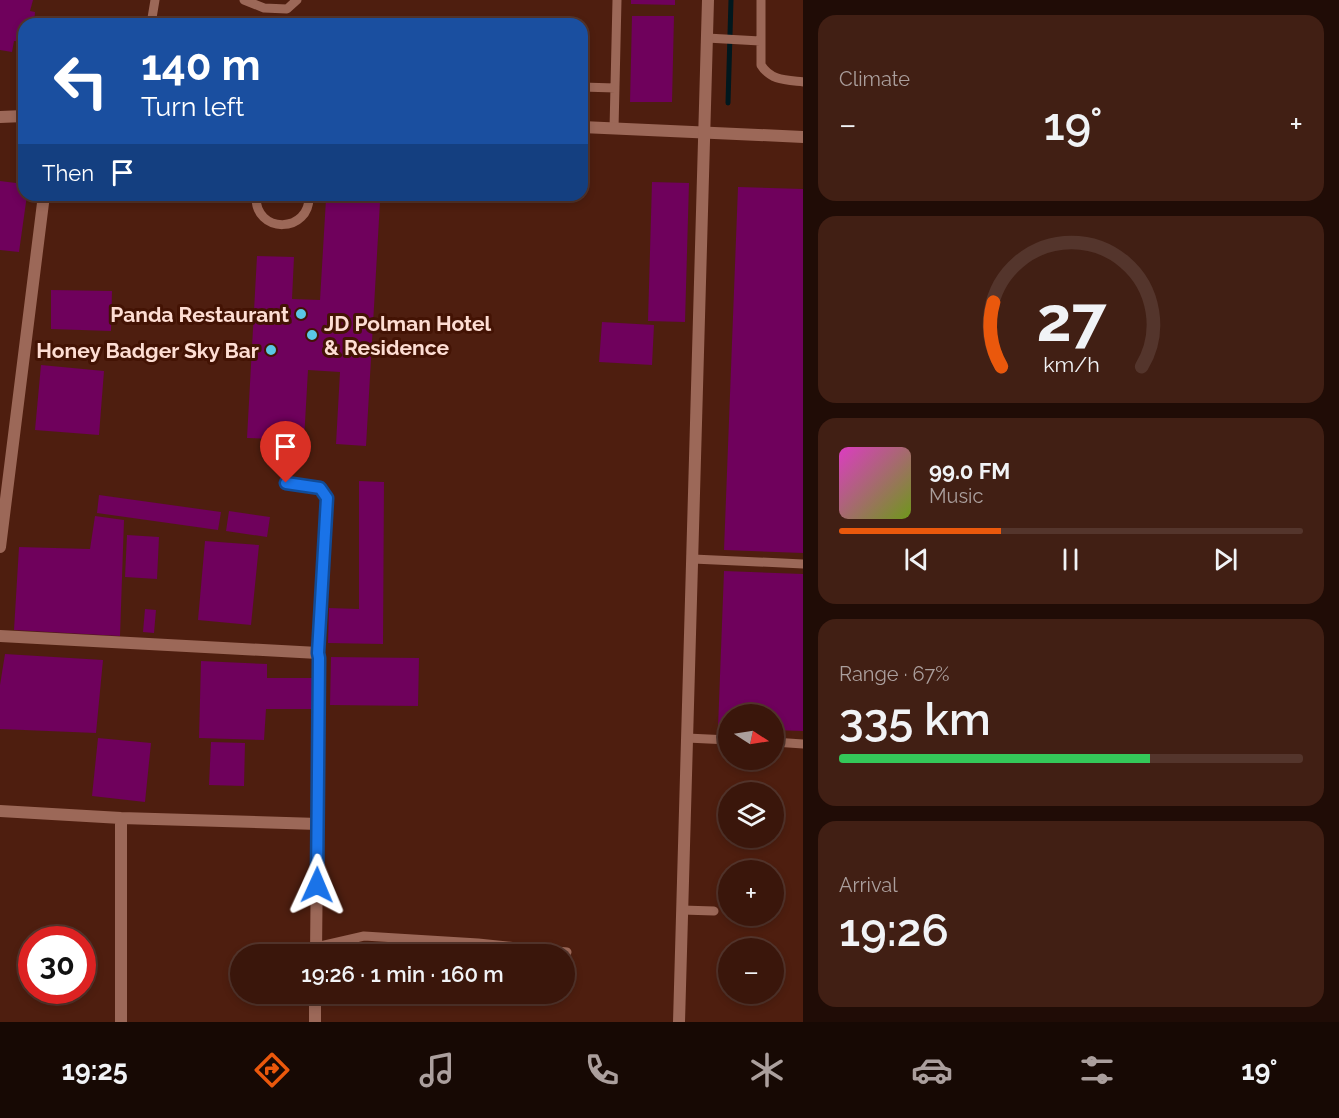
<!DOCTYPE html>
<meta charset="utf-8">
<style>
:root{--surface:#3a160b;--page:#411f14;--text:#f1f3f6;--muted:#ab9f9d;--line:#54352c;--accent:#ea580c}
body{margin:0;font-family:Raleway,sans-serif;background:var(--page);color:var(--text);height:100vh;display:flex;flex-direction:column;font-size:22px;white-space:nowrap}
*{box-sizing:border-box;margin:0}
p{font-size:20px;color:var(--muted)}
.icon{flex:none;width:33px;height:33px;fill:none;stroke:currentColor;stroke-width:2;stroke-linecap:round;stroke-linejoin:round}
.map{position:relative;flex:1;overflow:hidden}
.details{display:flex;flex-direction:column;gap:15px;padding:15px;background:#200c06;width:536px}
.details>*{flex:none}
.guide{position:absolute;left:18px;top:18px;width:570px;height:183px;border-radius:18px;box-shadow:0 3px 9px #0003,0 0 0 2px var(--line);background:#1a4fa0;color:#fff;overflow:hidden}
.needle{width:39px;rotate:102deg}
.fabs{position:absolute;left:718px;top:704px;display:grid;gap:12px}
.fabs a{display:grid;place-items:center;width:66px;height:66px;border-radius:50%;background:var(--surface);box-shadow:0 3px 9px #0003,0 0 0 2px var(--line);font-size:30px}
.speed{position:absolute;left:18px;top:926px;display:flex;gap:12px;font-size:30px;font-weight:700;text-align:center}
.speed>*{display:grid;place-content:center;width:78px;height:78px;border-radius:50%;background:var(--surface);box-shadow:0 3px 9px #0003,0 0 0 2px var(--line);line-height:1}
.speed .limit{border:9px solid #d22;background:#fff;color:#111}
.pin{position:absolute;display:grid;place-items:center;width:51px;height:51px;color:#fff;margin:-62px -26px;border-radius:50% 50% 50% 0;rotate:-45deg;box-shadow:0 0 6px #0007}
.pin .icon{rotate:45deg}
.me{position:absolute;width:66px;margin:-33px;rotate:1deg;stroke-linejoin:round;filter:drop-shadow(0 0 4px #0008)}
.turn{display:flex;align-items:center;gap:21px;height:126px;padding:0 24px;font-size:27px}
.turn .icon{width:78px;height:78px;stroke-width:2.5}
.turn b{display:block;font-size:42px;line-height:51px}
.then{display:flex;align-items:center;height:57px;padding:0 24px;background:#0003;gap:12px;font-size:22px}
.big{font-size:45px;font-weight:600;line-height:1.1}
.details .widget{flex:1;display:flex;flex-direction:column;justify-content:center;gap:9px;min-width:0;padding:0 21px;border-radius:18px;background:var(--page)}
.details .dial{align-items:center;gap:0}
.dial svg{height:156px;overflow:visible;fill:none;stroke:var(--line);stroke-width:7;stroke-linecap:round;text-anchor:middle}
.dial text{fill:var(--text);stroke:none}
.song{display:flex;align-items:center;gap:18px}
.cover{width:72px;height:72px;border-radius:9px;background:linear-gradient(135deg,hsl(310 70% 55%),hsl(80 70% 35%))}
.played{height:6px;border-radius:3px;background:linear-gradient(90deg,var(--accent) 35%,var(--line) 35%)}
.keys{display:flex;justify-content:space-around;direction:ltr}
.heat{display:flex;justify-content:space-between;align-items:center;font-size:33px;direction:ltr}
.charge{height:9px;border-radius:4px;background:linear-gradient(90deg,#34c759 67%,var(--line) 0)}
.trip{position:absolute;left:230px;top:944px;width:345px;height:60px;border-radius:30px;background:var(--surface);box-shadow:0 3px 9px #0003,0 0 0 2px var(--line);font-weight:600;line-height:60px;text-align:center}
.menu{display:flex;height:96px;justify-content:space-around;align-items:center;background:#170904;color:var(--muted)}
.menu .icon{width:42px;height:42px}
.menu .on{color:var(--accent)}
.menu b{font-size:27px;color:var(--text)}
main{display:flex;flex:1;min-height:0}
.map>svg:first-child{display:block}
</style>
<main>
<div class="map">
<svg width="804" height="1022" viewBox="0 0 804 1022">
<rect width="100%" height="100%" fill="#4e1e0f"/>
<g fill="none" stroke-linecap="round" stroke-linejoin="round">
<!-- stream -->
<path stroke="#01181e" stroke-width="5" d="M728,103L731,0"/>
</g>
<!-- building -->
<path fill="#6f015c" d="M0,0H33L30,11L35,12L34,24H24V42L14,41L12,52L0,50Z
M631,0H675V5L631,4Z
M632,16H674L672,102H630Z
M0,181L24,184V195H27L19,252L0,250Z
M652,182L689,183L685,322L648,321Z
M738,187L804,189V553L724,550Z
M326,199L380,202L366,446L336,444L340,372L308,370L304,440L247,438L257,256L294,257L292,299L320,300Z
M51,290L112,291L111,331L51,329Z
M602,322L654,325L652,365L599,362Z
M41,365L104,371L99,435L35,430Z
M359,481L384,482L383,644L328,643L329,608L359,609Z
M99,495L221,512L218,530L97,513Z
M229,511L270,517L267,537L226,531Z
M95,516L124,520L120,636L14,630L19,547L90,549Z
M127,535L159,537L157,579L125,577Z
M205,541L259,545L251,625L198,620Z
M724,571L804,574V731L774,730V714H729V728H718Z
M145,609L156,610L154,633L143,632Z
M5,654L103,660L96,733L0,729V685Z
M331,657L419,658L418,706L330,705Z
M201,661L267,664V678H318L317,709H266L264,740L199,738Z
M98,738L151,743L145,802L92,796Z
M211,742L245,743L244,786L209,785Z"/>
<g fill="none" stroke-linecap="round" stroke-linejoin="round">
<!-- service -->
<path stroke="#9c6858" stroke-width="9" d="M244,0L264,8L287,9L297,0
M761,0V65C771,81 786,80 804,82
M151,24L155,0
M707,38L760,41
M582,87L615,88
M614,129L617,0
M256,195C254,235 311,234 309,195
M286,483L320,488L327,498L318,653
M693,559L804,564
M687,738L729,740
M774,742L804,744
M682,910L714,911
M316,947L364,936L478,943L567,952"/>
<!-- minor -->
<path stroke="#9c6858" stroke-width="12" d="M0,117L24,116
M582,127L804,137
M0,547L44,195
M0,636L318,653L319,658L316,954
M0,811L121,818L318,824
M121,818V1022
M315,1022V993"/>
<!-- tertiary -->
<path stroke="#9c6858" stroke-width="12" d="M679,1022L708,0"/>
</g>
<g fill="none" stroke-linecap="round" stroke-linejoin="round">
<!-- route casing -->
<g stroke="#114b97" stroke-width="15">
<path id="route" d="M286,483L320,488L327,498L318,653L319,658L317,885"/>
</g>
<!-- route -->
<use href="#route" stroke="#1a73e8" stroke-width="10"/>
</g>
<!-- markers -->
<g fill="#5ac8e5" stroke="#431304" stroke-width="2">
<circle cx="301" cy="314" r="6"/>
<circle cx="312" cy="335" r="6"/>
<circle cx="271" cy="350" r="6"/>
</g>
<g text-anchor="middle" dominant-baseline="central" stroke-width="6" stroke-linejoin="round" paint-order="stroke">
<!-- poi labels -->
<g font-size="21" font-weight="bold" fill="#fdddd3" stroke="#431304" text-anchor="end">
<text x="289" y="314">Panda Restaurant</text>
<text x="324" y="323" text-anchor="start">JD Polman Hotel<tspan x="324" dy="24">&amp; Residence</tspan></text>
<text x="259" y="350">Honey Badger Sky Bar</text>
</g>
</g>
</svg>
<div class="fabs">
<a><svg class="needle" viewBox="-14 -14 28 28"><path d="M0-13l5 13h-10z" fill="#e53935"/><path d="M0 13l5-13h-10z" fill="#ab9f9d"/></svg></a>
<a><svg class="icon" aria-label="layers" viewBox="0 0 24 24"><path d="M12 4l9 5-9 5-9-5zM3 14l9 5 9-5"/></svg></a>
<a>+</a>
<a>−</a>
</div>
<div class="speed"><div class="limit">30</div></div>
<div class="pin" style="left:286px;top:483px;background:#d93025"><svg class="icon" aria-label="arrive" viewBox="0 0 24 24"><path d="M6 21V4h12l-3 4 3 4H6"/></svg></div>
<svg class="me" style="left:317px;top:885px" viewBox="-20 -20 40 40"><path d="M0-17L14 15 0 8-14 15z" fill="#1a73e8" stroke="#fff" stroke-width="4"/></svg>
<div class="trip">19:26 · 1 min · 160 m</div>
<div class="guide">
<div class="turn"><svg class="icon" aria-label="left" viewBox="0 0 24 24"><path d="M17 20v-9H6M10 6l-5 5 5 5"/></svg><div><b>140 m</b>Turn left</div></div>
<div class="then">Then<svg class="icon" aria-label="arrive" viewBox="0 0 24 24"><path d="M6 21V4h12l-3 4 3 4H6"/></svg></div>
</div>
</div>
<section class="details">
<div class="widget"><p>Climate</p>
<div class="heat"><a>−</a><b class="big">19°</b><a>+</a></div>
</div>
<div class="widget dial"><svg viewBox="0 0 100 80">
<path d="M14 69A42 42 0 1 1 86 69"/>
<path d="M14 69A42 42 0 0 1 10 36" stroke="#ea580c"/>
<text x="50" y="56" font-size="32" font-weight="700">27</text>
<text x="50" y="72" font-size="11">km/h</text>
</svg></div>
<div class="widget">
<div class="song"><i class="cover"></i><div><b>99.0 FM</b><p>Music</p></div></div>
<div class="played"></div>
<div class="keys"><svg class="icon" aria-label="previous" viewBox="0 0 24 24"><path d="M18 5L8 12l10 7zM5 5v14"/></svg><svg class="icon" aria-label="pause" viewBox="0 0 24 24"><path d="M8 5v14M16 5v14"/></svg><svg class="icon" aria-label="next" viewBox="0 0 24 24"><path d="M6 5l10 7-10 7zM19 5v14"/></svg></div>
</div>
<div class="widget"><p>Range · 67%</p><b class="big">335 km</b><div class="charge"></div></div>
<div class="widget"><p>Arrival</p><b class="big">19:26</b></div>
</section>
</main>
<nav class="menu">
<b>19:25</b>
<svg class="icon on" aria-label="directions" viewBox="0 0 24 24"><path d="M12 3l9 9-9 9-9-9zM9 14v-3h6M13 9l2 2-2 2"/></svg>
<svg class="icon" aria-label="music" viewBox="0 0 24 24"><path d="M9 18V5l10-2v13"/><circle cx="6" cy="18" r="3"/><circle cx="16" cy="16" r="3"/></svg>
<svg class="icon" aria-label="phone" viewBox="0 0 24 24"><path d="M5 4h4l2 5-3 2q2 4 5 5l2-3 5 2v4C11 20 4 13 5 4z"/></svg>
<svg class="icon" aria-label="climate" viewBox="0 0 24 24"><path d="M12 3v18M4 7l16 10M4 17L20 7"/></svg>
<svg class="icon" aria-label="car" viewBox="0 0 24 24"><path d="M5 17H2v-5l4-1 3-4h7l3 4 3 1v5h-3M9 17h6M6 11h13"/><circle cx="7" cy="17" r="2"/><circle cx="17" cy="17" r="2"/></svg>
<svg class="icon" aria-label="filters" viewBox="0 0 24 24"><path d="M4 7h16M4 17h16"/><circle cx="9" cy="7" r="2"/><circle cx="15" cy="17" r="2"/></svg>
<b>19°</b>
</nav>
